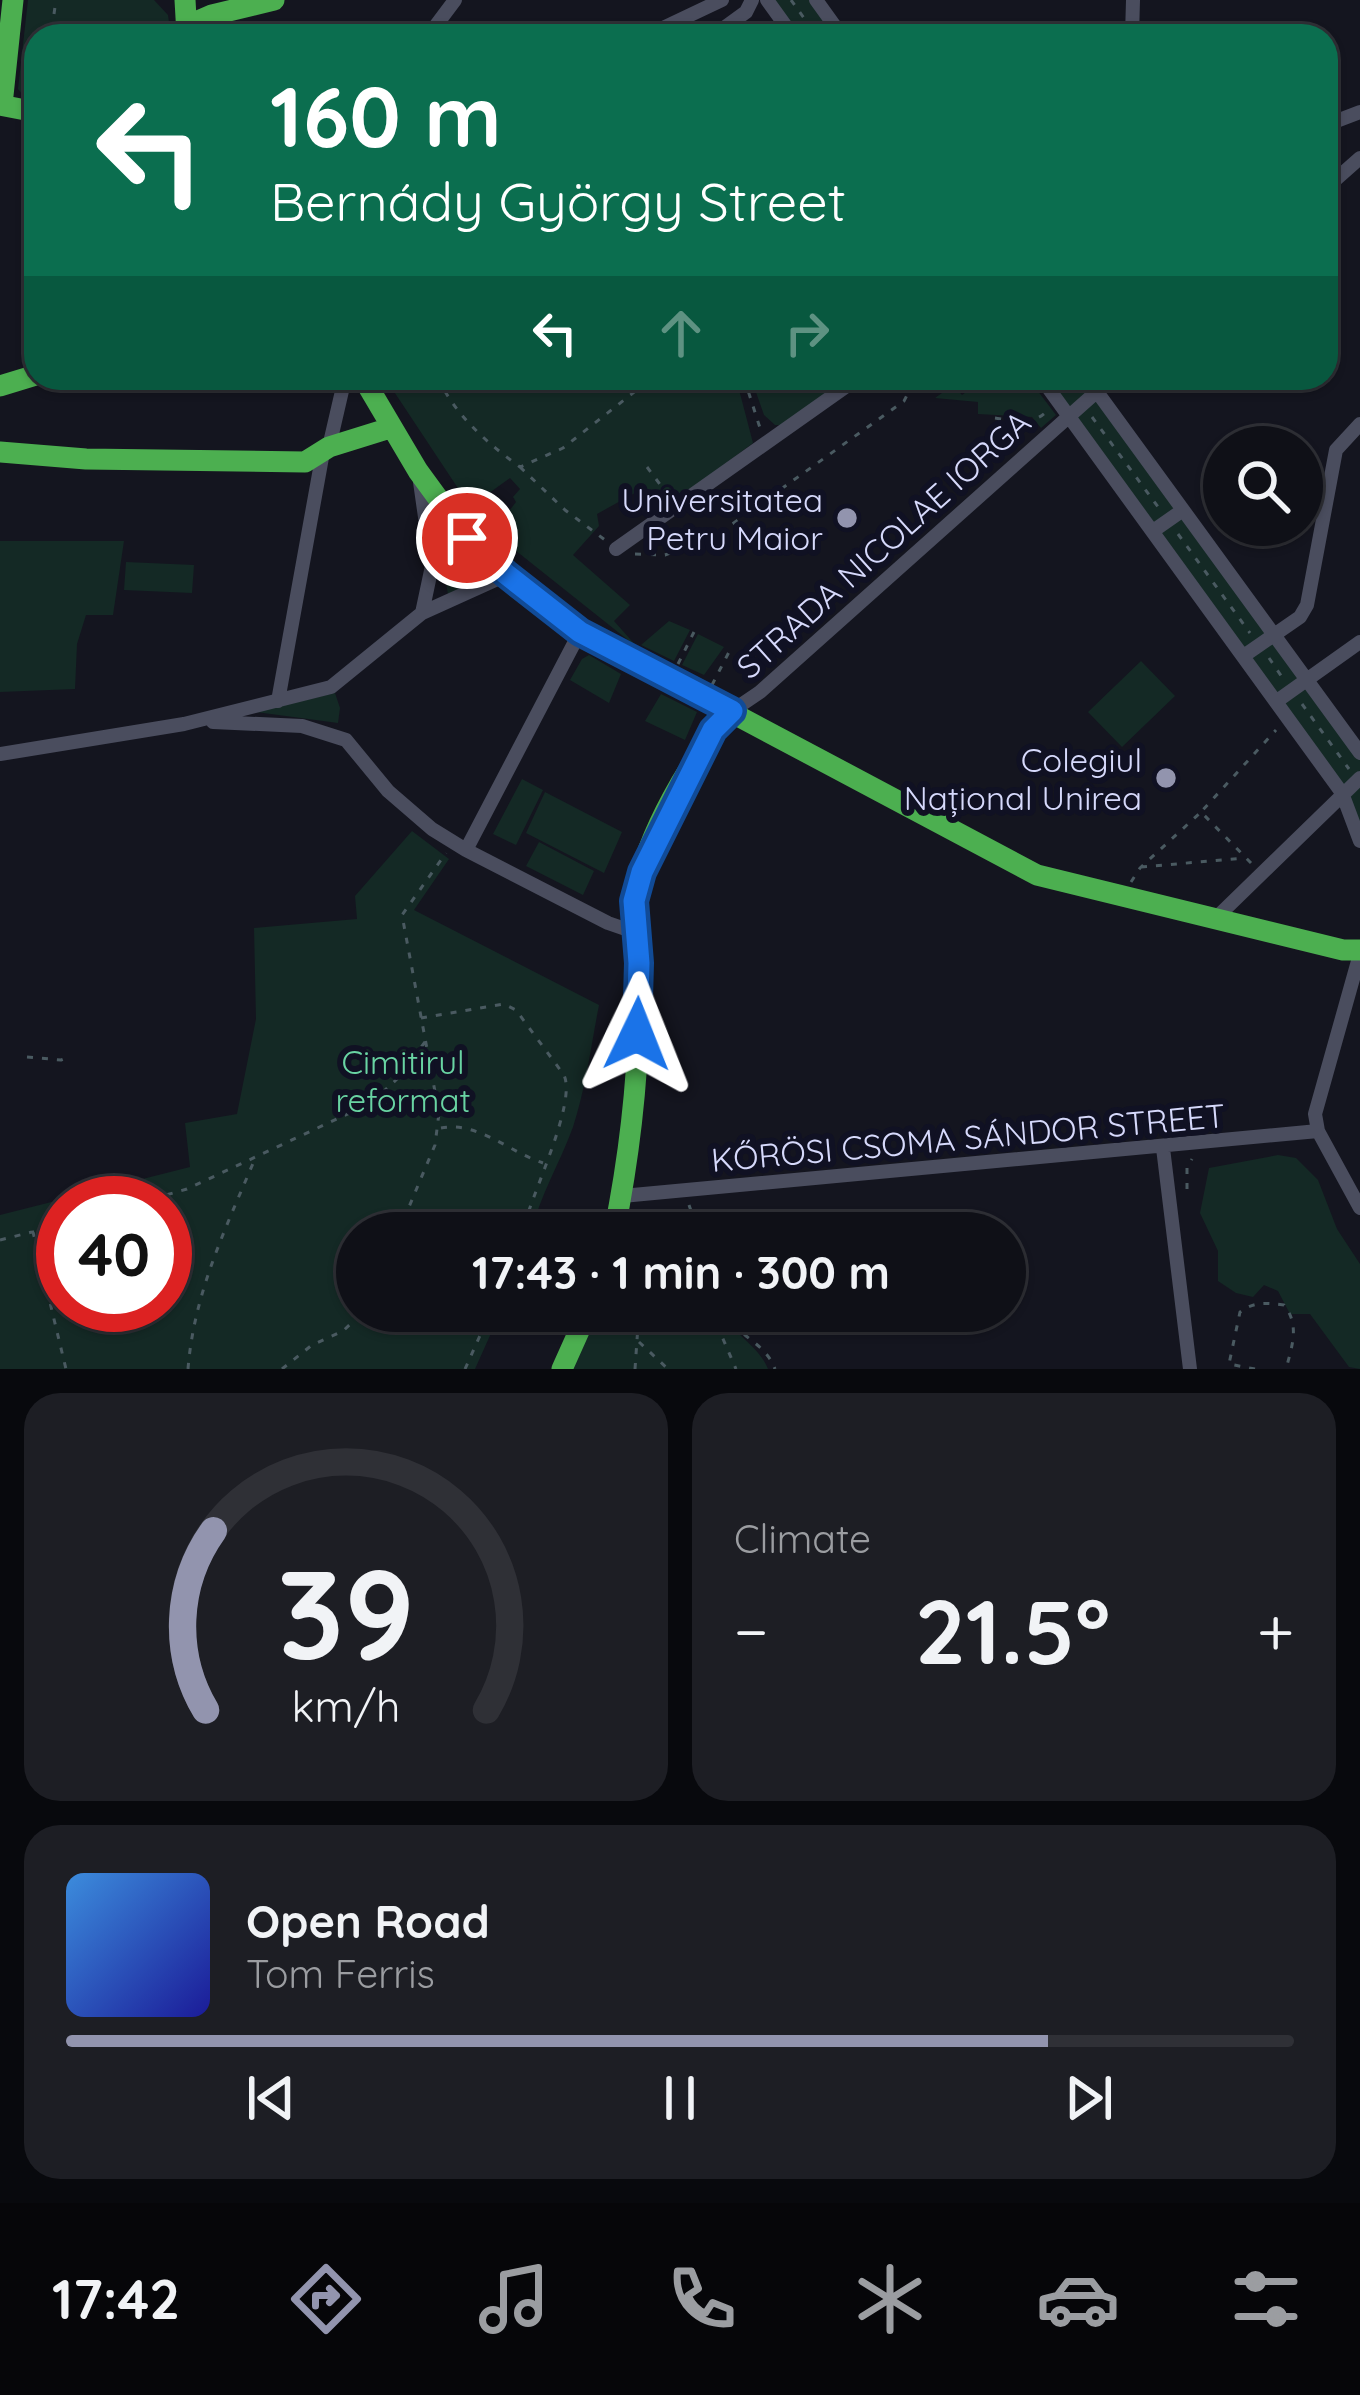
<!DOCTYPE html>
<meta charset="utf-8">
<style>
:root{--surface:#0f1017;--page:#1d1e24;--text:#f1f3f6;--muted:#9b9da1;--line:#2f3036;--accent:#9294ae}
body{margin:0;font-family:Quicksand,sans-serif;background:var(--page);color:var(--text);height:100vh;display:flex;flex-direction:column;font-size:45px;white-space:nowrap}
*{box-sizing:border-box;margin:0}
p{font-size:39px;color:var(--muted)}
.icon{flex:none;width:66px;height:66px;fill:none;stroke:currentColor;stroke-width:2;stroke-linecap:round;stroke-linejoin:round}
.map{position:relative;height:1369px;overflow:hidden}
.panel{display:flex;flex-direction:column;gap:24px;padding:24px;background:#08090d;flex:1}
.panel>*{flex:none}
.guide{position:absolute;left:24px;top:24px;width:1314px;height:366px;border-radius:36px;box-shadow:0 3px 9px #0004,0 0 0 3px var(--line);background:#0b6e4f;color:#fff;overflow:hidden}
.tools{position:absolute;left:1203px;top:426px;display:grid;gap:24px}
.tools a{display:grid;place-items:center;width:120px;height:120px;border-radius:50%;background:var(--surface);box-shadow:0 3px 9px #0004,0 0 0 3px var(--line);font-size:60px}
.speed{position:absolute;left:36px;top:1176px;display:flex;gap:24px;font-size:60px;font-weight:700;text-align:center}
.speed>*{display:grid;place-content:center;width:156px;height:156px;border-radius:50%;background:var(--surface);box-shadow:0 3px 9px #0004,0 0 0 3px var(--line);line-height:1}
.speed .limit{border:18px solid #d22;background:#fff;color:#111}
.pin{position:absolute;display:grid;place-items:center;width:102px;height:102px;color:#fff;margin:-51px;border:6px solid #fff;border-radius:50%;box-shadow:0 3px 12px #0007}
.me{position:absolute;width:132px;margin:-66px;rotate:2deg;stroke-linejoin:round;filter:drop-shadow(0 0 9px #0008)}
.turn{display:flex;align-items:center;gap:42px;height:252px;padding:0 48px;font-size:54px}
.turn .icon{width:156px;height:156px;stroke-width:2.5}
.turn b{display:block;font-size:84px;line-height:102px}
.lanes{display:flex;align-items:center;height:114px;padding:0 48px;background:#0003;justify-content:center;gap:60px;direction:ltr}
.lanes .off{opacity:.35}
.big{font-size:90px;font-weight:800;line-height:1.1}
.panel .tile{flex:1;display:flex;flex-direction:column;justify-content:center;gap:18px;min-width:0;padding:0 42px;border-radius:36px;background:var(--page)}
.panel .dial{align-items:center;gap:0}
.dial svg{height:312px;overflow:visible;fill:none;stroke:var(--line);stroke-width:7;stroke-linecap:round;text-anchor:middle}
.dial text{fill:var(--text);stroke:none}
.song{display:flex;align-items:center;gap:36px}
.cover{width:144px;height:144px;border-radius:18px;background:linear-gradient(135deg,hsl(210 70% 55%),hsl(240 70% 35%))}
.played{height:12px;border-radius:6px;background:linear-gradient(90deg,var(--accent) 80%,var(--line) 80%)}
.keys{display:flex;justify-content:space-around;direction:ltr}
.heat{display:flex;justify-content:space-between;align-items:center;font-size:66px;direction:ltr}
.panel .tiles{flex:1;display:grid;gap:24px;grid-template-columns:1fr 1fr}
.tile:last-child{grid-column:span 2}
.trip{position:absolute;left:336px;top:1212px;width:690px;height:120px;border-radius:60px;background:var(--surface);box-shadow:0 3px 9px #0004,0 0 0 3px var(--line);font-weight:800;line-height:120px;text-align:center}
.tabs{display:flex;height:192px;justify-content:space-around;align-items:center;background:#060609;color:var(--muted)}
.tabs .icon{width:84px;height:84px}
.tabs .active{color:var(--accent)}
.tabs b{font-size:54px;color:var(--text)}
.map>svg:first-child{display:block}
</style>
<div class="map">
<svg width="1360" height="1369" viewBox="0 0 1360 1369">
<rect width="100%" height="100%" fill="#14151f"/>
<!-- green -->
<path fill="#142925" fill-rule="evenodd" d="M28,0H154L168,15L171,36H36V97L22,94L18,89Z
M767,0H816L842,36H793Z
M385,378H736L753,443L682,496L642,489L597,514L599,526L573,555L630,605L614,621L638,648L481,523ZM510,478L520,489L513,497L516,502L499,524L482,523L478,501Z
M751,378H852L783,425H775L764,415Z
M981,378H1028L1056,415L1041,428L1032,417L978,414V402L935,398L953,385L962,395L982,381Z
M1041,378H1087L1360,753V841L1342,793Z
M432,510L455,543L487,576L448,594Z
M0,541H124L113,615H86L77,644L75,689L0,692Z
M126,562L194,565L192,593L124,590Z
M669,621L690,630L674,661L641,645Z
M698,634L724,647L704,675L682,665Z
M589,655L621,674L609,703L570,680L582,659Z
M1141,661L1175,696L1122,747L1088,712Z
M335,693L340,708L338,723L256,712Z
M661,694L697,712L685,740L645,721Z
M522,779L543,790L516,845L493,834Z
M545,792L622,832L604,873L526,833Z
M412,831L449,859L414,910L599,1005C591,1046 586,1087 573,1127C560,1163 540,1195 531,1233H357V1311H501L475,1369H0V1215L190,1167L185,1123L237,1114L256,1019L254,928L357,919L355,896ZM63,1203H165V1305H63Z
M539,842L594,871L583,895L526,866Z
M1278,1155L1296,1158L1318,1180L1337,1229L1360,1264V1369L1349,1367L1310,1314H1290L1278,1291L1264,1285L1253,1297L1236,1293L1218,1281V1251L1200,1213L1209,1168Z
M599,1311H723C732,1335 758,1344 768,1369H572Z"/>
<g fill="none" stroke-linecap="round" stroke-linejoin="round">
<!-- path -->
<path stroke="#4a5a61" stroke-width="3" stroke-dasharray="6 9" stroke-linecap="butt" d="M791,0L817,36
M54,14L56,0
M438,378C455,415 487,443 520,467L563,448L652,378
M575,378L580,382
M732,378L746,386
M744,378L760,428
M1064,378L1074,391
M1092,417L1161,511
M995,418C1015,421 1031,426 1046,412
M520,467L565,510L605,540
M647,467L668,495
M1178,534L1250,633
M635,554L665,555L717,535L904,401L916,378
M1269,658L1284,680
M678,664L694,632
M712,685L730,650
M1302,704L1349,769
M1251,863L1201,812L1276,730
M1141,867L1245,858
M1131,882L1140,868L1200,813
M421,1018L504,1004L516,1010L564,1075C577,1104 530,1197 522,1233
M27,1057L61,1060L71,1056
M441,1128C478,1121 509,1152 543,1163
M1187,1189V1168L1192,1159
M138,1203L187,1189L371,1103L396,1080L425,1042
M689,1205L699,1233
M63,1224L33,1232L66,1369
M398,1233L435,1145L439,1113L402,915L446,853
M0,1240L32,1232
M711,1311L736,1369
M726,1311C735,1337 764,1340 775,1369
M639,1342L668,1369
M188,1369C194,1293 225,1230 254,1161
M282,1369L312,1345L343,1331L364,1311
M465,1369L491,1311
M635,1369L639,1311
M1255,1369L1229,1364L1240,1312C1255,1301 1266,1303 1284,1305C1300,1325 1292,1346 1286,1369"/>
<!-- street -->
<path stroke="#4a4d5e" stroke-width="14" d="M767,0L793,36
M816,0L842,36
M428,36L455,0
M646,36L722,0
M713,36L746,12L752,0
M1132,36L1133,0
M1326,125L1360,112
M1326,188L1360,158
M1041,378L1342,793L1360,841
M1087,378L1360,753
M329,447L345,378
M420,482L432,566L422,613
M1153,531L1183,510
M616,549L858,378
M1245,655L1300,617L1307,605L1336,450L1360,424
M278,701L323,452
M1277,701L1360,642
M732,711L760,692L1112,378
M213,722L302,726L346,740L388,791L432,829L466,850L608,923L634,932
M0,754L184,724L331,687L422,613L506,575
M466,850L580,632
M1215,919L1360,778
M1360,954L1315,1114L1318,1131L1360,1208
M1163,1148L1190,1369
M622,1196L1318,1131"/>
<!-- fast -->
<path stroke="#4caf50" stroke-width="21" d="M185,0L187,35
M189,25L212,15L274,0
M0,105L36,112
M2,105L13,0
M363,378L418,471L467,538L506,575L580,632L1037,875L1343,950H1360
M0,386L36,375
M0,452L86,459L305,462L329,447L390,428
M614,1233C629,1158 638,1082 639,1006C639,969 628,932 635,896C648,831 689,761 732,711
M562,1369L588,1311"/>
</g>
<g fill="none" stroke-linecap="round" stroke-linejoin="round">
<!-- route casing -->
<g stroke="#114b97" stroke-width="30">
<path id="route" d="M467,538L506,574L580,632L732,711L713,730L642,872L634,901L639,963L637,1034"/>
</g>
<!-- route -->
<use href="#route" stroke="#1a73e8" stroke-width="21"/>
</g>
<!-- markers -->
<g fill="#9294ae" stroke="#101123" stroke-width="4.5">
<circle cx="847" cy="518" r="12"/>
<circle cx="1166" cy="778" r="12"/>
</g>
<g text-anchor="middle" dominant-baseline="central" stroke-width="12" stroke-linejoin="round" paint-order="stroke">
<!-- poi labels -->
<g font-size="33" fill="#d6d9fb" stroke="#101123" text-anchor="end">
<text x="823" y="499">Universitatea<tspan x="823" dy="38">Petru Maior</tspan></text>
<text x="1142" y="759">Colegiul<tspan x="1142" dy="38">Național Unirea</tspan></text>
</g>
<!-- street labels -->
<g font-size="33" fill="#d6d9fb" stroke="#101123">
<text transform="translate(883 544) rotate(-42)">STRADA NICOLAE IORGA</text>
<text transform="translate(968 1137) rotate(-5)">KŐRÖSI CSOMA SÁNDOR STREET</text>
</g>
<!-- park labels -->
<g font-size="33" fill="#69d4a3" stroke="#101123">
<text x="403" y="1061">Cimitirul<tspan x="403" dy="38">reformat</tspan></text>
</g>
</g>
</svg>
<div class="tools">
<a><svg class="icon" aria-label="search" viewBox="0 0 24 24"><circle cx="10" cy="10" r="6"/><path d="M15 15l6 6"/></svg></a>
</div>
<div class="speed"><div class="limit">40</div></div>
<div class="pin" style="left:467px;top:538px;background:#d93025"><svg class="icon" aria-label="arrive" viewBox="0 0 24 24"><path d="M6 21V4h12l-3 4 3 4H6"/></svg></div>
<svg class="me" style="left:637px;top:1034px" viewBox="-20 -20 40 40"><path d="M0-17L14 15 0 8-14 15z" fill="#1a73e8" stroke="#fff" stroke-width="4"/></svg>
<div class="trip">17:43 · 1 min · 300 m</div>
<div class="guide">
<div class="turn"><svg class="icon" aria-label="left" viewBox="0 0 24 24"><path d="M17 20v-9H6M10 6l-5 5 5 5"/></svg><div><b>160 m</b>Bernády György Street</div></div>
<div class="lanes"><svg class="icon" aria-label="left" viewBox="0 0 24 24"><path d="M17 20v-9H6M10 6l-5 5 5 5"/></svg><svg class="icon off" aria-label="ahead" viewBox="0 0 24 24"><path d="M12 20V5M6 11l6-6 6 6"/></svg><svg class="icon off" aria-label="right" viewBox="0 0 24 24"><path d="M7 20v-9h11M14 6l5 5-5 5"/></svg></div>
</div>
</div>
<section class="panel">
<div class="tiles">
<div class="tile dial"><svg viewBox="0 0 100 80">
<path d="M14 69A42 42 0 1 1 86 69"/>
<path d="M14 69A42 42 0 0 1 16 23" stroke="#9294ae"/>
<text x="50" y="56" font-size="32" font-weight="700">39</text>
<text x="50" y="72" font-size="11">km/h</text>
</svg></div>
<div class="tile"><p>Climate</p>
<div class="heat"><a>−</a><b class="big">21.5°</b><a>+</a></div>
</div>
<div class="tile">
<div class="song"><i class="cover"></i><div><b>Open Road</b><p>Tom Ferris</p></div></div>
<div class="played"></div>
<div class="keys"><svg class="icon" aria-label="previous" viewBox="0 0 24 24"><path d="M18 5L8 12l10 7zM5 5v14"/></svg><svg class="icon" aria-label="pause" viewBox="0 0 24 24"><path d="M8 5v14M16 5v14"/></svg><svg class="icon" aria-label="next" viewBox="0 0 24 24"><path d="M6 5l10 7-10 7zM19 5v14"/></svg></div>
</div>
</div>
</section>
<nav class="tabs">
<b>17:42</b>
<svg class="icon active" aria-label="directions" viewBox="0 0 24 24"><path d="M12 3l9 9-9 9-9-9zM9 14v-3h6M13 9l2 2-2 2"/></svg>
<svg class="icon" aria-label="music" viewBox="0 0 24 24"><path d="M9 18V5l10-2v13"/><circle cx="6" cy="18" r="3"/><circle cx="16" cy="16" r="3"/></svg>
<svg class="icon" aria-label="phone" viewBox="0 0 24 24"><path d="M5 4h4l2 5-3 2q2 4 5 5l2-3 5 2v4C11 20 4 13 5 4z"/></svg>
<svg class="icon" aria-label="climate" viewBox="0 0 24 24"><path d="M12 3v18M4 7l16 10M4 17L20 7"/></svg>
<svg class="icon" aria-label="car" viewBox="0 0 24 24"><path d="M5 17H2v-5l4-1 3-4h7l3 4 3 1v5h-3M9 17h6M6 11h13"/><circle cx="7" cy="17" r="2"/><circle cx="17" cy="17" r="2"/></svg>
<svg class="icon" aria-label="filters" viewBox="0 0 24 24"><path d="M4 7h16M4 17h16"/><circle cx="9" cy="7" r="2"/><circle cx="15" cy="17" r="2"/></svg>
</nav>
